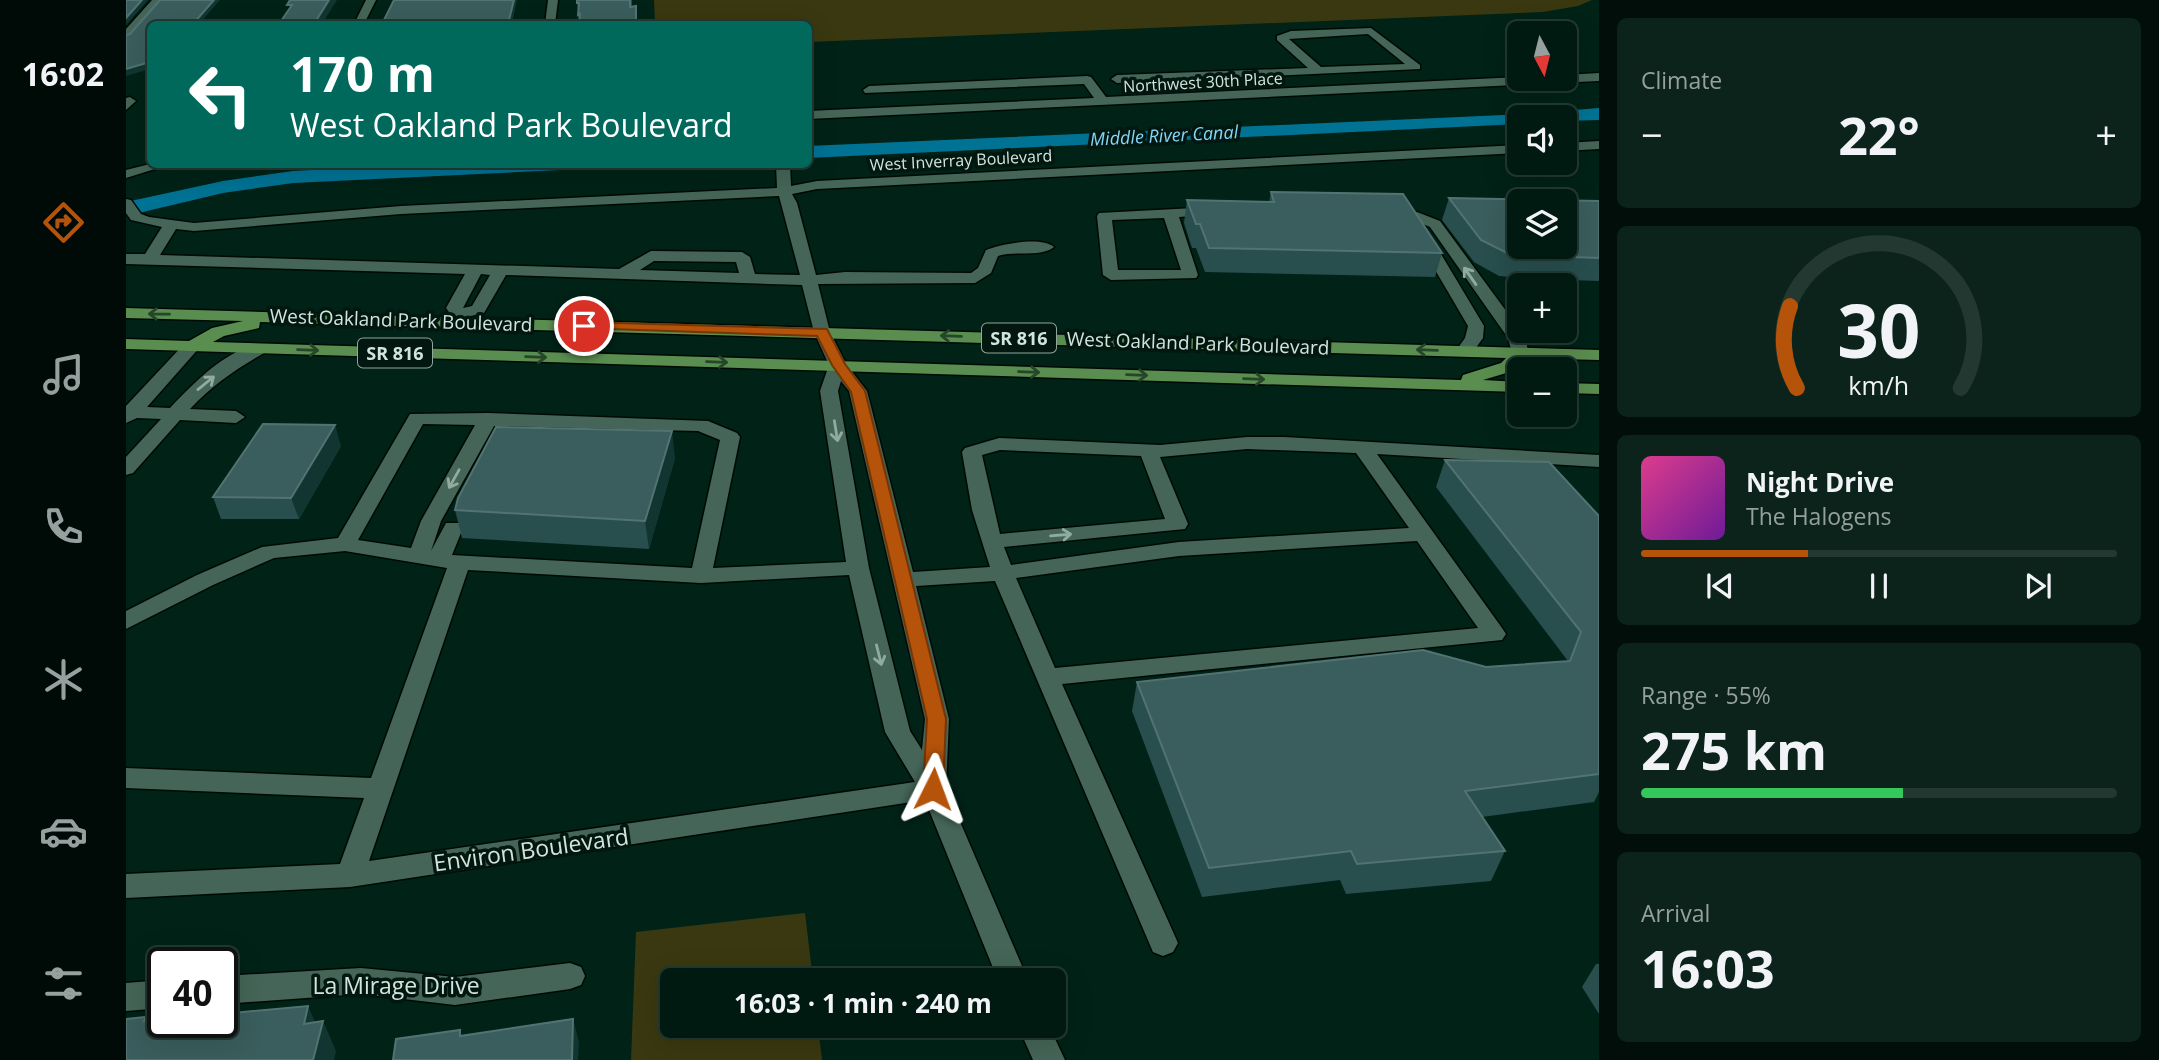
<!DOCTYPE html>
<meta charset="utf-8">
<style>
:root{--surface:#011a11;--page:#0b231a;--text:#f1f3f6;--muted:#96a19f;--line:#233831;--accent:#b45309}
body{margin:0;font-family:"Open Sans",sans-serif;background:var(--page);color:var(--text);height:100vh;display:flex;flex-direction:column;font-size:26px;white-space:nowrap}
*{box-sizing:border-box;margin:0}
p{font-size:23px;color:var(--muted)}
.icon{flex:none;width:38px;height:38px;fill:none;stroke:currentColor;stroke-width:2;stroke-linecap:round;stroke-linejoin:round}
.map{position:relative;flex:1;overflow:hidden}
.details{display:flex;flex-direction:column;gap:18px;padding:18px;background:#010e09;width:560px}
.details>*{flex:none}
.banner{position:absolute;left:21px;top:21px;width:665px;height:147px;border-radius:10px;box-shadow:0 7px 28px #0002,0 0 0 2px var(--line);background:#00695c;color:#fff;overflow:hidden}
.needle{width:46px;rotate:173deg}
.controls{position:absolute;left:1381px;top:21px;display:grid;gap:14px}
.controls a{display:grid;place-items:center;width:70px;height:70px;border-radius:10px;background:var(--surface);box-shadow:0 7px 28px #0002,0 0 0 2px var(--line);font-size:35px}
.speed{position:absolute;left:21px;top:947px;display:flex;gap:14px;font-size:35px;font-weight:700;text-align:center}
.speed>*{display:grid;place-content:center;width:91px;height:91px;border-radius:50%;background:var(--surface);box-shadow:0 7px 28px #0002,0 0 0 2px var(--line);line-height:1}
.speed .limit{border:4px solid #111;border-radius:10px;background:#fff;color:#111}
.pin{position:absolute;display:grid;place-items:center;width:60px;height:60px;color:#fff;margin:-30px;border:4px solid #fff;border-radius:50%;box-shadow:0 2px 7px #0007}
.me{position:absolute;width:77px;margin:-38px;rotate:3deg;stroke-linejoin:round;filter:drop-shadow(0 0 5px #0008)}
.turn{display:flex;align-items:center;gap:24px;height:147px;padding:0 28px;font-size:32px}
.turn .icon{width:91px;height:91px;stroke-width:2.5}
.turn b{display:block;font-size:49px;line-height:60px}
.big{font-size:52px;font-weight:700;line-height:1.1}
.details .tile{flex:1;display:flex;flex-direction:column;justify-content:center;gap:10px;min-width:0;padding:0 24px;border-radius:10px;background:var(--page)}
.details .dial{align-items:center;gap:0}
.dial svg{height:182px;overflow:visible;fill:none;stroke:var(--line);stroke-width:7;stroke-linecap:round;text-anchor:middle}
.dial text{fill:var(--text);stroke:none}
.song{display:flex;align-items:center;gap:21px}
.cover{width:84px;height:84px;border-radius:10px;background:linear-gradient(135deg,hsl(330 70% 55%),hsl(280 70% 35%))}
.played{height:7px;border-radius:4px;background:linear-gradient(90deg,var(--accent) 35%,var(--line) 35%)}
.keys{display:flex;justify-content:space-around;direction:ltr}
.heat{display:flex;justify-content:space-between;align-items:center;font-size:38px;direction:ltr}
.charge{height:10px;border-radius:5px;background:linear-gradient(90deg,#34c759 55%,var(--line) 0)}
.trip{position:absolute;left:534px;top:968px;width:406px;height:70px;border-radius:10px;background:var(--surface);box-shadow:0 7px 28px #0002,0 0 0 2px var(--line);font-weight:700;line-height:70px;text-align:center}
main{display:flex;flex:1;min-height:0}
.tabs{display:flex;flex-direction:column;width:126px;justify-content:space-around;align-items:center;background:#000a07;color:var(--muted)}
.tabs .icon{width:49px;height:49px}
.tabs .selected{color:var(--accent)}
.tabs b{font-size:32px;color:var(--text)}
.map>svg:first-child{display:block}
</style>
<main>
<nav class="tabs">
<b>16:02</b>
<svg class="icon selected" aria-label="directions" viewBox="0 0 24 24"><path d="M12 3l9 9-9 9-9-9zM9 14v-3h6M13 9l2 2-2 2"/></svg>
<svg class="icon" aria-label="music" viewBox="0 0 24 24"><path d="M9 18V5l10-2v13"/><circle cx="6" cy="18" r="3"/><circle cx="16" cy="16" r="3"/></svg>
<svg class="icon" aria-label="phone" viewBox="0 0 24 24"><path d="M5 4h4l2 5-3 2q2 4 5 5l2-3 5 2v4C11 20 4 13 5 4z"/></svg>
<svg class="icon" aria-label="climate" viewBox="0 0 24 24"><path d="M12 3v18M4 7l16 10M4 17L20 7"/></svg>
<svg class="icon" aria-label="car" viewBox="0 0 24 24"><path d="M5 17H2v-5l4-1 3-4h7l3 4 3 1v5h-3M9 17h6M6 11h13"/><circle cx="7" cy="17" r="2"/><circle cx="17" cy="17" r="2"/></svg>
<svg class="icon" aria-label="filters" viewBox="0 0 24 24"><path d="M4 7h16M4 17h16"/><circle cx="9" cy="7" r="2"/><circle cx="15" cy="17" r="2"/></svg>
</nav>
<div class="map">
<svg width="1473" height="1060" viewBox="0 0 1473 1060">
<rect width="100%" height="100%" fill="#012217"/>
<!-- green -->
<path fill="#3a3810" d="M528,0H1466L1452,6L1417,12L683,42L682,24H529Z
M679,913L687,980H546V1026H692L696,1060H505L510,932Z"/>
<g fill="none" stroke-linecap="round" stroke-linejoin="round">
<!-- canal -->
<path fill="#007293" fill-rule="evenodd" d="M1473,108V120L1438,121V117H1393V124L682,158V146L1400,114Z
M297,164H444L434,170L167,183L97,193L0,216V202L97,181L167,171Z"/>
<!-- minor casing -->
<g stroke="#000a04" stroke-width="3">
<path id="minor" d="M26,0H37L4,38L0,39V29Z
M240,0H250L238,24H228Z
M422,0H432L429,24H419Z
M1245,28L1294,65V69L991,83L985,79L991,75L1182,68L1151,40V36L1165,31ZM1242,34L1279,64L1195,67L1163,39Z
M1473,73V81L682,119V111L968,98L958,84L739,93L737,90L743,86L961,76L965,77L980,97L1393,77L1438,79V75Z
M4,97L10,101L0,110V98Z
M1473,141V149L1438,151V143Z
M1393,145V153L691,189L666,194L671,203L690,275L719,272L845,273L852,268L860,250C875,244 915,236 928,247C915,258 888,250 872,256L865,273L849,283L692,284L704,332L720,364L741,391L787,572L864,567L846,510L836,452L839,448L873,438L1034,445L1121,437H1158L1473,455V467L1251,454L1376,628L1380,634L1376,640L936,684L1052,943L1047,952L1037,956L1027,952L869,581L790,586L823,719L820,789L902,980H872L799,800L224,887L0,898V874L214,864L238,798L0,788V768L245,778L321,568L219,551L148,558L87,585L0,629V611L71,575L136,547L212,538L284,414L362,413L582,421L611,433L614,437L587,568L720,562L694,391L703,365L688,332L676,285L380,275L358,313L340,317L335,326L329,327L321,322L325,315L320,308L339,274L0,264V254H19L36,227L5,220L0,213V199L5,200L15,214L23,217L68,223L275,206L651,188L650,164H664L665,186L691,181ZM653,196L674,275L629,274L624,257L616,252L525,251L493,269L34,255L50,229L68,231L275,214ZM528,261L610,262L613,273L514,270ZM355,274L364,275L346,306L337,308ZM715,381L723,391L799,719L796,750L784,731L743,568L712,391ZM297,424L349,425L295,521L285,548L232,540ZM368,426L572,431L594,440L566,568L326,555L337,528L334,523H320L305,551L315,521ZM1121,449L1230,453L1283,528L1053,542L885,565L878,547L1059,529L1062,524L1034,457ZM874,450L1015,456L1039,519L874,534L856,455ZM1291,541L1352,628L929,668L890,578L1053,556ZM342,570L575,583L723,575L759,732L789,782L243,861Z
M24,164H45L0,178V170Z
M1088,207L1093,208L1095,211L1093,214L1053,217L1072,275L1070,278L985,280L977,275L971,216L973,213ZM1038,218L1055,270H992L986,220Z
M1291,212L1314,221L1400,338L1402,353L1399,357H1387L1382,338L1304,227L1297,224L1358,326L1357,338L1344,356H1332L1329,352L1339,338L1342,326L1281,222L1286,213Z
M65,342L74,347L21,407L44,408C68,383 97,352 132,344L141,349L138,353C110,369 86,385 64,409L110,411L119,417L110,423L54,420L7,473L0,475V457L35,419L11,418L0,423V406L59,343Z
M444,963L455,967L459,976L455,985L444,989L329,1005L235,994L96,1004V976L235,968L329,977Z
M37,980V1008L0,1011V983Z
M892,1026H923L939,1060H907Z"/>
</g>
<!-- major casing -->
<g stroke="#000a04" stroke-width="3">
<path id="major" d="M0,308L1473,350V360L1398,358L1387,371L1357,380L1393,382V392L0,349V339L63,341L86,328L117,321L0,318ZM134,322L1380,358L1375,363L1337,375L1335,380L87,342L98,336L133,328Z
M1438,383L1473,384V394L1438,393Z"/>
</g>
<!-- minor -->
<use href="#minor" fill="#446557" fill-rule="evenodd"/>
<!-- major -->
<use href="#major" fill="#5a8d50" fill-rule="evenodd"/>
</g>
<!-- wall -->
<path fill="#284e4e" d="M451,0H506V7L511,20L453,24Z
M1145,192L1316,253L1309,277L1079,272L1070,248H1066L1058,223L1061,200L1143,202Z
M1323,198L1473,201V281L1411,279L1373,276L1348,262L1316,220Z
M215,446L173,519H95L87,497Z
M549,458L523,549L336,538L329,510Z
M1319,460L1473,516V792L1468,802L1356,817L1379,851L1365,881L1220,894L1214,880L1076,897L1006,711L1011,682L1360,667L1442,661L1310,487Z
M1470,964H1473V1014L1456,987Z"/>
<!-- shaded-wall -->
<path fill="#113631" d="M16,0H22L0,25V18Z
M88,0H94L73,24H67Z
M203,0H211L196,24H188Z
M388,0H391L386,24H382Z
M24,62V69L0,76V69Z
M209,425L215,446L173,519L165,498Z
M546,431L549,458L523,549L519,521Z
M182,1006L194,1033L197,1021L210,1051L208,1060H187L178,1024Z
M447,1019L453,1042L452,1060H446Z"/>
<!-- building -->
<path fill="#3a5e5d" stroke="#527371" stroke-width="2" fill-rule="evenodd" d="M0,0H16L0,18Z
M34,0H88L67,24H24V62L0,69V35L4,34Z
M164,0H203L188,24H153L166,5H161Z
M268,0H388L382,24H256Z
M451,0H504V7L510,6V24H453L454,14L452,15L453,3H451Z
M1145,192L1277,194L1316,253L1083,248L1074,224H1070L1061,200L1148,202Z
M1323,198L1473,201V258L1419,256L1381,253L1355,240ZM1393,201H1438V247H1393Z
M137,424L209,425L165,498L87,497Z
M370,427L546,431L519,521L329,510L332,498Z
M1319,460L1423,462L1473,516V774L1339,791L1379,851L1231,864L1225,851L1083,868L1011,682L1297,650L1360,667L1444,661L1455,632Z
M182,1006L178,1024L197,1021L187,1060H0V1019L20,1017L18,1021L37,1019V1022H96V1014Z
M447,1019L446,1060H267L270,1039L334,1030V1036Z"/>
<!-- one-way arrows -->
<defs><path id="oneway-shaft" d="M-6 0H5M1.5-3L5.5 0L1.5 3" fill="none" stroke-width="1.6" stroke-linecap="round" stroke-linejoin="round" transform="scale(1.75)"/></defs>
<g stroke="#92aba0">
<use href="#oneway-shaft" transform="translate(1344 276) rotate(-125)"/>
<use href="#oneway-shaft" transform="translate(80 383) rotate(-39)"/>
<use href="#oneway-shaft" transform="translate(710 431) rotate(81)"/>
<use href="#oneway-shaft" transform="translate(328 479) rotate(119)"/>
<use href="#oneway-shaft" transform="translate(935 535) rotate(-5)"/>
<use href="#oneway-shaft" transform="translate(753 655) rotate(76)"/>
</g>
<g stroke="#254629">
<use href="#oneway-shaft" transform="translate(33 314) rotate(-179)"/>
<use href="#oneway-shaft" transform="translate(825 336) rotate(-178)"/>
<use href="#oneway-shaft" transform="translate(182 350) rotate(2)"/>
<use href="#oneway-shaft" transform="translate(1301 350) rotate(-178)"/>
<use href="#oneway-shaft" transform="translate(410 357) rotate(2)"/>
<use href="#oneway-shaft" transform="translate(591 362) rotate(2)"/>
<use href="#oneway-shaft" transform="translate(903 372) rotate(2)"/>
<use href="#oneway-shaft" transform="translate(1011 375) rotate(2)"/>
<use href="#oneway-shaft" transform="translate(1128 379) rotate(2)"/>
</g>
<!-- route -->
<path fill="#b45309" stroke="#753606" stroke-width="2" d="M458,322L701,329L719,364L739,391L820,719L817,789L814,795L807,797L800,795L797,789L801,719L725,392L706,365L691,336L454,328L452,326Z"/>
<g text-anchor="middle" dominant-baseline="central" stroke-width="7" stroke-linejoin="round" paint-order="stroke">
<!-- far-street labels -->
<g font-size="16" fill="#d2e4dc" stroke="#01170f">
<text transform="translate(1077 82) rotate(-3)">Northwest 30th Place</text>
<text transform="translate(835 160) rotate(-3)">West Inverray Boulevard</text>
</g>
<!-- far-water labels -->
<g font-size="18" font-style="italic" fill="#85d6f8" stroke="#01170f">
<text transform="translate(1038 135) rotate(-3)">Middle River Canal</text>
</g>
<!-- shield labels -->
<g fill="#01170f" stroke="#93a69e" stroke-width="2">
<rect x="856" y="323.5" width="74" height="29" rx="5"/>
<rect x="232" y="338.5" width="74" height="29" rx="5"/>
</g>
<g font-size="18" font-weight="bold" fill="#d2e4dc">
<text x="893" y="338">SR 816</text>
<text x="269" y="353">SR 816</text>
</g>
<!-- street labels -->
<g font-size="19" fill="#d2e4dc" stroke="#01170f">
<text transform="translate(275 320) rotate(2)">West Oakland Park Boulevard</text>
<text transform="translate(1072 343) rotate(2)">West Oakland Park Boulevard</text>
</g>
<!-- near-street labels -->
<g font-size="23" fill="#d2e4dc" stroke="#01170f">
<text transform="translate(405 849) rotate(-8)">Environ Boulevard</text>
<text x="270" y="985">La Mirage Drive</text>
</g>
</g>
</svg>
<div class="controls">
<a><svg class="needle" viewBox="-14 -14 28 28"><path d="M0-13l5 13h-10z" fill="#e53935"/><path d="M0 13l5-13h-10z" fill="#96a19f"/></svg></a>
<a><svg class="icon" aria-label="sound" viewBox="0 0 24 24"><path d="M4 9h4l5-4v14l-5-4H4zM17 9q2 3 0 6"/></svg></a>
<a><svg class="icon" aria-label="layers" viewBox="0 0 24 24"><path d="M12 4l9 5-9 5-9-5zM3 14l9 5 9-5"/></svg></a>
<a>+</a>
<a>−</a>
</div>
<div class="speed"><div class="limit">40</div></div>
<div class="pin" style="left:458px;top:326px;background:#d93025"><svg class="icon" aria-label="arrive" viewBox="0 0 24 24"><path d="M6 21V4h12l-3 4 3 4H6"/></svg></div>
<svg class="me" style="left:807px;top:789px" viewBox="-20 -20 40 40"><path d="M0-17L14 15 0 8-14 15z" fill="#b45309" stroke="#fff" stroke-width="4"/></svg>
<div class="trip">16:03 · 1 min · 240 m</div>
<div class="banner">
<div class="turn"><svg class="icon" aria-label="left" viewBox="0 0 24 24"><path d="M17 20v-9H6M10 6l-5 5 5 5"/></svg><div><b>170 m</b>West Oakland Park Boulevard</div></div>
</div>
</div>
<section class="details">
<div class="tile"><p>Climate</p>
<div class="heat"><a>−</a><b class="big">22°</b><a>+</a></div>
</div>
<div class="tile dial"><svg viewBox="0 0 100 80">
<path d="M14 69A42 42 0 1 1 86 69"/>
<path d="M14 69A42 42 0 0 1 11 33" stroke="#b45309"/>
<text x="50" y="56" font-size="32" font-weight="700">30</text>
<text x="50" y="72" font-size="11">km/h</text>
</svg></div>
<div class="tile">
<div class="song"><i class="cover"></i><div><b>Night Drive</b><p>The Halogens</p></div></div>
<div class="played"></div>
<div class="keys"><svg class="icon" aria-label="previous" viewBox="0 0 24 24"><path d="M18 5L8 12l10 7zM5 5v14"/></svg><svg class="icon" aria-label="pause" viewBox="0 0 24 24"><path d="M8 5v14M16 5v14"/></svg><svg class="icon" aria-label="next" viewBox="0 0 24 24"><path d="M6 5l10 7-10 7zM19 5v14"/></svg></div>
</div>
<div class="tile"><p>Range · 55%</p><b class="big">275 km</b><div class="charge"></div></div>
<div class="tile"><p>Arrival</p><b class="big">16:03</b></div>
</section>
</main>
